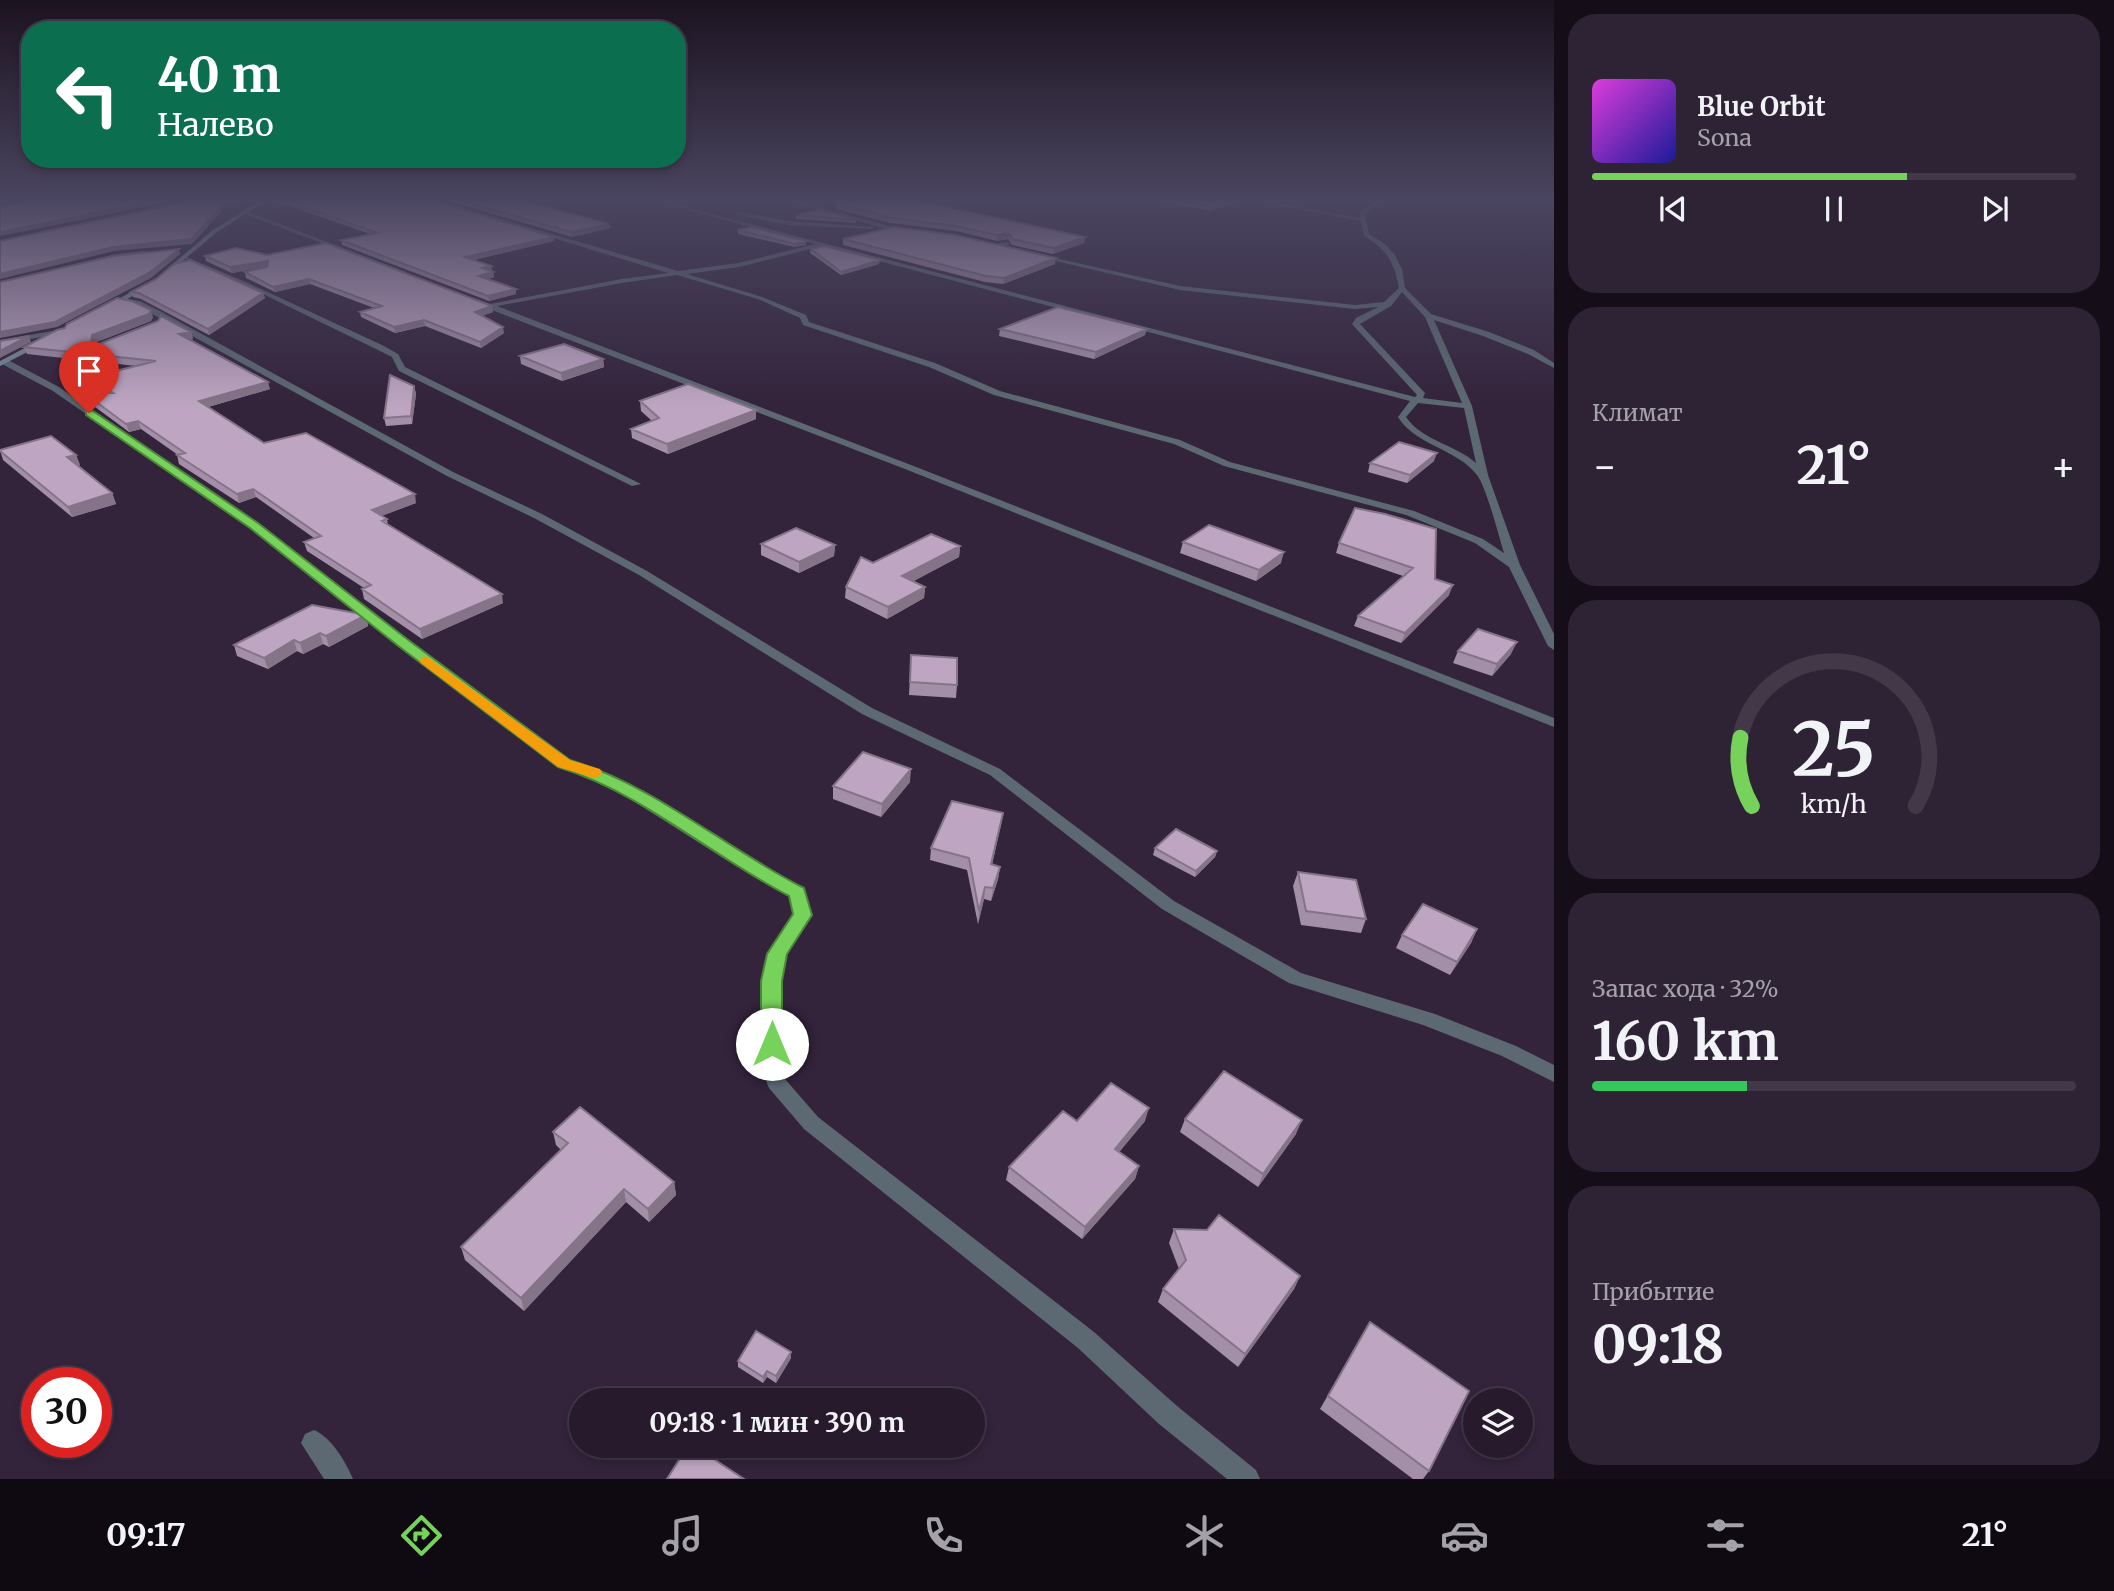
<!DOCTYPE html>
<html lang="ru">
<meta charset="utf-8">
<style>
:root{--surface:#261a2c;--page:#2e2334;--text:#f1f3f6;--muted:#a4a1a9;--line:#423848;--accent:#76d25a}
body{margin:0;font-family:Merriweather,serif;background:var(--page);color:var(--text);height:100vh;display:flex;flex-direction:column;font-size:26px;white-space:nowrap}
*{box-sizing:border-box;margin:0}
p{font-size:23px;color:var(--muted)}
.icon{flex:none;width:38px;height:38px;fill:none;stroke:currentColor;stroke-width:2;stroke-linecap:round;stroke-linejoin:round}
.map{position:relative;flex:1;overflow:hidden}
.side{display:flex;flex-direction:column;gap:14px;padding:14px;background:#150e18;width:560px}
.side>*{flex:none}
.hud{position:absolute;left:21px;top:21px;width:665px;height:147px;border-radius:28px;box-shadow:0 4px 10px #0003,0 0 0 2px var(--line);background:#0b6e4f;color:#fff;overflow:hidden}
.controls{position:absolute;left:1463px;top:1388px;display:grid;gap:14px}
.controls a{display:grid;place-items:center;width:70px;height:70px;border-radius:50%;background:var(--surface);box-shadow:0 4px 10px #0003,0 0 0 2px var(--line);font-size:35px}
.speed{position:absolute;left:21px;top:1367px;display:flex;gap:14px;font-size:35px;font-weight:700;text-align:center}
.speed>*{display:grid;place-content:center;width:91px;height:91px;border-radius:50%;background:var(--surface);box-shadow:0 4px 10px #0003,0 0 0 2px var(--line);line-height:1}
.speed .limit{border:10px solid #d22;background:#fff;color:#111}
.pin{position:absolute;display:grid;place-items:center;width:60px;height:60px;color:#fff;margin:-72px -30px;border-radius:50% 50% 50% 0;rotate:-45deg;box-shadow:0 0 7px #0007}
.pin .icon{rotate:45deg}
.me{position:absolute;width:77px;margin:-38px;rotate:0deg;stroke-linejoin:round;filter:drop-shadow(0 0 5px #0008)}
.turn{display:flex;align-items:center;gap:24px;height:147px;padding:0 21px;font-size:32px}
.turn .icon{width:91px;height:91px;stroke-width:2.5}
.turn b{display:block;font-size:49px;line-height:60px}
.big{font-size:52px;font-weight:700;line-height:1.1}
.side .card{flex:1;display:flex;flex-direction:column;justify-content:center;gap:10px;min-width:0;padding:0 24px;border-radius:28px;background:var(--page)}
.side .dial{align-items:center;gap:0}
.dial svg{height:182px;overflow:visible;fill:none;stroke:var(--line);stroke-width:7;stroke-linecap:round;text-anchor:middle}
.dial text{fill:var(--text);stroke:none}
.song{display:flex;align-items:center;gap:21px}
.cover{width:84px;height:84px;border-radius:10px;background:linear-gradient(135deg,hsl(300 70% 55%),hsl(240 70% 35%))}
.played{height:7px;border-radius:4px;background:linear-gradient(90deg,var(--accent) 65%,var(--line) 65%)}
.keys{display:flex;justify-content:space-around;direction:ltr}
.heat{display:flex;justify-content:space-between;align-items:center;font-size:38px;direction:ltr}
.charge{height:10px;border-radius:5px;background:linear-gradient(90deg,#34c759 32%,var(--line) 0)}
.trip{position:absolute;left:569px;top:1388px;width:416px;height:70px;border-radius:35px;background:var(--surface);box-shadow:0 4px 10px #0003,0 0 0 2px var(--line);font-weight:700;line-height:70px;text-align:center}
.menu{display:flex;height:112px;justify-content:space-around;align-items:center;background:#0f0a12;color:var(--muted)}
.menu .icon{width:49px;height:49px}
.menu .current{color:var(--accent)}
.menu b{font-size:32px;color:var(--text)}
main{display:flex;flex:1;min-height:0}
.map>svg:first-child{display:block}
</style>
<main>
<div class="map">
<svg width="1554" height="1479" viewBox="0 0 1554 1479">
<rect width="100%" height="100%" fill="#33233b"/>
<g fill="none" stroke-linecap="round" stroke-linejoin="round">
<!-- lane -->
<path fill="#5c6972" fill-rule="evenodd" d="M1008,242L1010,245L990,247L987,245Z"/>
<!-- street -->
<path fill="#5c6972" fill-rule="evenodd" d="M191,200H201L45,233L42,231Z
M429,200H437L678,271L739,263L815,244L650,200H658L1415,397L1417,395L1352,324L1356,318L1378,307L1355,309L1180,290L1034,256L1037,254L1180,286L1355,305L1384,302L1399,288C1394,262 1387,249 1364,236L1361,221L1248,200H1258L1360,218V212L1378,200H1384L1365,214L1369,234L1385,244L1395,255L1402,269L1405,288L1431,314L1489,332L1534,350L1554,363V368L1528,354L1483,336L1434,320L1472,406L1488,475L1520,565L1554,634V650L1548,646L1509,567L1475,543L1406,515L1224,466L1174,444L994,395L929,367L803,325L800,318L758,299L677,275L622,283L497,306L911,465L1554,718V727L905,469L471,302L474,298L490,304L622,279L668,273ZM822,246L1410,401L1398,417C1416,446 1456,448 1477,475C1486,486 1499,537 1504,553L1483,539L1414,511L1230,462L1180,440L1000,391L935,363L809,322L806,315L762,297L687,274L739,267ZM1402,292L1425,317L1462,403L1423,398L1425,393L1360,324L1391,306ZM1418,403L1464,408L1476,463C1456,445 1421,440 1406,417Z
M784,200H792L890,226L959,237L956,239L890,230Z
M242,211H246L406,272L401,273L242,213Z
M738,212L789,221L874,227L871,229L789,225L736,215Z
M144,251L146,254L115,258L47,274L44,272L115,254Z
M184,256L248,283L382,345L398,354L405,367L641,484L632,486L399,371L392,357L376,349L244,285L205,270L184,258Z
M121,298L140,301L160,311L453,472L542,514L647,571L872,708L1000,769L1174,901L1301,973L1435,1014L1516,1046L1554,1065V1082L1502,1056L1423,1025L1289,983L1162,909L990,775L862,714L639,575L534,518L447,476L154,315L135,305L118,302Z
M64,329H67V333L0,344V340Z
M2,360H8L59,387L258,524L406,639L569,760L604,773L638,790L739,853L804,889L810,915L786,955L781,981V1044L785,1079L818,1117L1094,1332L1177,1406L1256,1470L1260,1479H1227L1159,1424L1078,1348L804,1129L769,1088C758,1065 761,982 768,957C772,942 785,927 794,915L790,896L728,861L627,797L594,780L559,766L398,645L250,528L53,391L2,364Z
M314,1430C331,1437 346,1462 353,1479H324L301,1443L305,1434Z"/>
<!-- secondary -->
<path fill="#788d9b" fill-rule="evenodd" d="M261,200H267L217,232L166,275H162V273L213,230Z
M145,284L150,285L110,310L103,308Z
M40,340L47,342L0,366V361Z"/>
</g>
<!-- wall -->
<path fill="#a38fa7" d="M272,200H432L554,241L473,260L491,266L492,271H490L493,272L494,277L487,279L516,294L489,301L342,245L341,240L370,234Z
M445,200H522L609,224L610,228L572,237Z
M1150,200H1246L1211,211Z
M836,203L1085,237L1084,243L1053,254L1012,245L1008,239L997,241L956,231L891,223L836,209Z
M796,215L856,220V223L796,219Z
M738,230L806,241V245L795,247L738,234Z
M843,239L1055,264L1003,284L985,282L843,245Z
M236,248L493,312L482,316L504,333L481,348L425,326L395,333L361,317L360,312L374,308L310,284L275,292L246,278L245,272L267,266L232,273L206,261L205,256Z
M811,249L879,264L841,275L810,253Z
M131,292L263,293L265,298L209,335L141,299L133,297Z
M153,317L151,321L94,343V344H99L191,332L193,339L189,340L270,389L208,407L264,443L416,503L381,516L387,519L388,525L503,603L422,639L364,599L362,589L364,588L307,551L304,542L314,538L256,497L239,503L179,464L177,455H178L141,429L129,432L87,401L84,393H103L90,386L88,378L136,366L27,354L24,347L65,328Z
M1000,329L1145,335L1094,359L999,336Z
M520,356L603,359L604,367L562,381L521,364Z
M414,386L416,394L412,424L386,426L384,418Z
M640,401L756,410V419L668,454L632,438L631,429L652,421L641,411Z
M0,450L76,455L80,465L78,466L112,493L116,504L72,517L3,460Z
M1434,461L1407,483L1368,472L1370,463Z
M1355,508L1435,579L1449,595L1401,643L1354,626L1358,616L1403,576L1336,553L1339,543Z
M1183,542L1281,563L1256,581L1180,553Z
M761,544L835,545L834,556L799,573L761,555Z
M960,546L959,557L913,581L925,587L924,598L887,619L845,598L846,587L873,563Z
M366,615L368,626L329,647L323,644L303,654L297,651L268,669L237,656L234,645Z
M1458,651L1511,654L1492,676L1453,663Z
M911,655L957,685L956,698L909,695Z
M910,782L881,817L833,799V786Z
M1003,813L992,865L1000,867L998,879L991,901L984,899L978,924L967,870L930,860L931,848Z
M1155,848L1217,851L1215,857L1195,877L1153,855Z
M1298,872L1366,919L1361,933L1301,925L1293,886Z
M1477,929L1471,943L1450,975L1396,948L1402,935Z
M1185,1119L1296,1134L1258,1187L1180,1132Z
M1077,1121H1145L1119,1152L1139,1166L1135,1179L1082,1239L1006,1180L1009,1167Z
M553,1132L674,1182L676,1195L649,1222L626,1202L524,1311L465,1260L461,1247L561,1150L556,1145Z
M1174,1229L1300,1276L1294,1289L1238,1367L1158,1302L1163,1289L1179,1269L1169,1243Z
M1370,1322L1429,1471L1423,1479H1413L1320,1409Z
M791,1358L776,1383L767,1377L763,1383L738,1367V1361Z"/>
<!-- shaded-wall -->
<path fill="#857488" d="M0,200H21L0,203Z
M159,200H180L0,236V232Z
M222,200H251L247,202L223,204L221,212L192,244L114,251L0,279V274L113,247Z
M1235,200H1246L1211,211L1212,207Z
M609,224L610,228L572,237L571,232Z
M1008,233V239L997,241V235Z
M554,237V241L466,262L465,257Z
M1085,237L1084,243L1053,254L1054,248Z
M806,241V245L795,247V244Z
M179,249L180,254L151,278L57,327L0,338V332Z
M1056,258L1055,264L1003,284L1004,278Z
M880,260L879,264L841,275V272Z
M268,261L270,266L232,273L230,267Z
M491,266L492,271L482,273V268Z
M493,272L494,277L480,281L479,276Z
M309,279L310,284L275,292L273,287Z
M516,289V294L489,301L488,296Z
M263,293L265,298L209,335L208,329Z
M492,306L493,312L476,318L475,312Z
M151,310L153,317L151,321L94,343L93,351L91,344L92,335Z
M424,320L425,326L395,333L394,327Z
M503,327L504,333L481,348L480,342Z
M1147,329L1145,335L1094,359L1096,352Z
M191,332L193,339L182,342L179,334Z
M29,336L31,342L0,358V351Z
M603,359L604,367L562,381L561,373Z
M268,382L270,389L201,409L199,401Z
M414,386L416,394L412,424L411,416Z
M756,410V419L668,454L667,444Z
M138,421L141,429L129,432L126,424Z
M1437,453L1434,461L1407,483L1410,475Z
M76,455L80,465L71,468L67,457Z
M253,489L256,497L239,503L237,494Z
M112,493L116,504L72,517L68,507Z
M415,494L416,503L374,519L372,510Z
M835,545L834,556L799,573V562Z
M960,546L959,557L901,588L902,576Z
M1284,552L1281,563L1256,581L1259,570Z
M1453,585L1449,595L1401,643L1405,633Z
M925,587L924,598L887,619L888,607Z
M502,594L503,603L422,639L420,629Z
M366,615L368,626L329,647L326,636Z
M320,633L323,644L303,654L300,643Z
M294,640L297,651L268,669L264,658Z
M1517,642L1511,654L1492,676L1497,664Z
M911,769L910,782L881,817L882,804Z
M1003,813L1001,825L989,877L991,864Z
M1217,851L1215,857L1195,877L1196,871Z
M1000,867L998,879L991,901L993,888Z
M985,887L984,899L978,924L979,911Z
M1477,929L1471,943L1450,975L1457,962Z
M1149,1108L1145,1121L1111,1162L1115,1149Z
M1302,1120L1296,1134L1258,1187L1263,1174Z
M1139,1166L1135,1179L1082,1239L1085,1227Z
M674,1182L676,1195L649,1222L648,1209Z
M624,1189L626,1202L524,1311L521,1298Z
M1300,1276L1294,1289L1238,1367L1245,1354Z
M791,1352V1358L776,1383V1376Z
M767,1371V1377L763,1383V1377Z"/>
<!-- building -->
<path fill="#bea6c2" stroke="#857488" stroke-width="2" d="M37,200H159L0,232V207Z
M195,200H222L220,208L191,239L113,247L0,274V241Z
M283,200H432L554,237L465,257L491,266L482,268L493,272L479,276L516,289L488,296L341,240L378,233Z
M458,200H522L609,224L571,232Z
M851,200H914L1085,237L1054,248L1013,239L1008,233L997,235L956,226L891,218L836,203Z
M1173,200H1235L1212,207Z
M820,209L856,220L796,215Z
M752,227L806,241L795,244L738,230Z
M894,227L955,235L1056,258L1004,278L986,276L843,239Z
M326,243L492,306L475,312L503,327L480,342L424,320L394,327L360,312L382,306L309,279L273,287L245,272L267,267L268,261L230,267L205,256L236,248L267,255Z
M824,246L880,260L841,272L811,249Z
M179,249L149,273L55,322L0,332V282L114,256Z
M190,260L263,293L208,329L139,293L131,292L156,279L174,264Z
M117,298L132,301L151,310L149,314L92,335L91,344H99L158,321L161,316L191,332L179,334L268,382L199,401L264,443L306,433L415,494L372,510L387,519L382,521L502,594L420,629L362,589L371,585L304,542L321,536L253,489L237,494L177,455L185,453L138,421L126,424L84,393H113L88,378L156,361L24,347L57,330L65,328L67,324Z
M1058,307L1147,329L1096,352L1000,329Z
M29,336L0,351V341Z
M564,344L603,359L561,373L520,356Z
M390,375L414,386L411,416L384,418Z
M688,384L756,410L667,444L631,429L659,418L640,401Z
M51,436L76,455L67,457L112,493L68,507L0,451V450Z
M1399,442L1437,453L1410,475L1370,463Z
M1355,508L1385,514L1436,529L1435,579L1453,585L1405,633L1358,616L1413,568L1339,543Z
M1209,525L1284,552L1259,570L1183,542Z
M796,528L835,545L799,562L761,544Z
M931,534L960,546L902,576L925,587L888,607L846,587L861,557L873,563Z
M312,605L366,615L326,636L320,633L300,643L294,640L264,658L234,645Z
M1478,629L1517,642L1497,664L1458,651Z
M911,655L957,658V685L910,682Z
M863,752L911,769L882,804L833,786Z
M952,801L1003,813L991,864L1000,867L993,888L985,887L979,911L969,858L931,848Z
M1176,829L1217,851L1196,871L1155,848Z
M1298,872L1356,880L1366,919L1306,911Z
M1423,904L1477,929L1457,962L1402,935Z
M1224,1071L1302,1120L1263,1174L1185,1119Z
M1111,1083L1149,1108L1115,1149L1139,1166L1085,1227L1009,1167L1063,1111L1077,1121Z
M580,1107L674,1182L648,1209L624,1189L521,1298L461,1247L568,1143L553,1132Z
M1219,1215L1300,1276L1245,1354L1163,1289L1186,1260L1174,1229L1207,1230Z
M1370,1322L1469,1391L1429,1471L1328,1396Z
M756,1331L791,1352L776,1376L767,1371L763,1377L738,1361Z
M688,1446H694L744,1479H667Z"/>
<!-- sky -->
<linearGradient id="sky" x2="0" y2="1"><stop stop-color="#1c1320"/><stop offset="0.49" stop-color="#4a4560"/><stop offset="1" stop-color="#4a4560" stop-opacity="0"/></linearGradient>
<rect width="1554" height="407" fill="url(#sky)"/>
<!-- route -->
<path fill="#76d25a" stroke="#4d883a" stroke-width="2" d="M86,411H93L258,523L407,639L570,760C656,786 725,848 804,888L812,915L787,954L782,981V1044L779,1050L772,1053L764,1050L761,1044V981L767,954L793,914L789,896C711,856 643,793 558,767L397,645L250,528L86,415Z"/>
<!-- slow -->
<path fill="#f59e0b" d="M426,656L570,760L600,769L602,772L600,776L594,778L558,767L421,663L419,660Z"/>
</svg>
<div class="controls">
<a><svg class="icon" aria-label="layers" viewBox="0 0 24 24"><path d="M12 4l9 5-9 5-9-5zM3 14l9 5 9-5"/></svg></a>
</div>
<div class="speed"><div class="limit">30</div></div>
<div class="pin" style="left:89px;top:413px;background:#d93025"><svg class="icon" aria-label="arrive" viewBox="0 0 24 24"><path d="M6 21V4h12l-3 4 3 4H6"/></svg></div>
<svg class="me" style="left:772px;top:1044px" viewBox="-20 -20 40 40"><circle r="19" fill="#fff"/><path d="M0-13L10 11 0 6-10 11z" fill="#76d25a"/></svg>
<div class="trip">09:18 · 1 мин · 390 m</div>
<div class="hud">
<div class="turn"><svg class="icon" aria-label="left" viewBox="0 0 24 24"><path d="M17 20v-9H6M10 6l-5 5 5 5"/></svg><div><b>40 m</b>Налево</div></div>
</div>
</div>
<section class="side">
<div class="card">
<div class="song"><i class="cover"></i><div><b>Blue Orbit</b><p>Sona</p></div></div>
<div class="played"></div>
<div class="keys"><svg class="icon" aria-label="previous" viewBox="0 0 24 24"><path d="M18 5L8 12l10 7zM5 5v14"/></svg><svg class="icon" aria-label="pause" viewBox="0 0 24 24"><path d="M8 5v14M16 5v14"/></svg><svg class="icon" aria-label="next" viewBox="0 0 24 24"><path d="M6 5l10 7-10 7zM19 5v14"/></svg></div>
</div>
<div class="card"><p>Климат</p>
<div class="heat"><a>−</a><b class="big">21°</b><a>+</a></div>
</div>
<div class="card dial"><svg viewBox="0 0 100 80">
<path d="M14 69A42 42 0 1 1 86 69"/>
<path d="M14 69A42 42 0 0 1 9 39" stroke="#76d25a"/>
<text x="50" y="56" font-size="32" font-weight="700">25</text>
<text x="50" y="72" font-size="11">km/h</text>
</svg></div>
<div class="card"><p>Запас хода · 32%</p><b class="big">160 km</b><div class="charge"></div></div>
<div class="card"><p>Прибытие</p><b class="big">09:18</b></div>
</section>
</main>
<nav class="menu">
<b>09:17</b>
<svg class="icon current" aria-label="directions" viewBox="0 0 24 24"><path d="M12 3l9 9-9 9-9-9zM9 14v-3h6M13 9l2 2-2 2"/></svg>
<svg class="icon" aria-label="music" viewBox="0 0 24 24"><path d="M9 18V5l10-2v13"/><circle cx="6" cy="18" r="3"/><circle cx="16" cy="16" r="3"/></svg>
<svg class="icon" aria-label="phone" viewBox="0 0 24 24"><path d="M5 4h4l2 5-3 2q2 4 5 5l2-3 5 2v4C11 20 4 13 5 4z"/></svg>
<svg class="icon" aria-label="climate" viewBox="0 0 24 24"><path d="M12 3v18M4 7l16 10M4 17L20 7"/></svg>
<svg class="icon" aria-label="car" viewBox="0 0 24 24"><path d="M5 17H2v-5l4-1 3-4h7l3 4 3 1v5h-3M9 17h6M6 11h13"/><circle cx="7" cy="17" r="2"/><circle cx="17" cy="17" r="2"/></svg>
<svg class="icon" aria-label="filters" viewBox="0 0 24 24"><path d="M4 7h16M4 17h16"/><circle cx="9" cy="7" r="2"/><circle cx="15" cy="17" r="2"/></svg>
<b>21°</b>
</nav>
